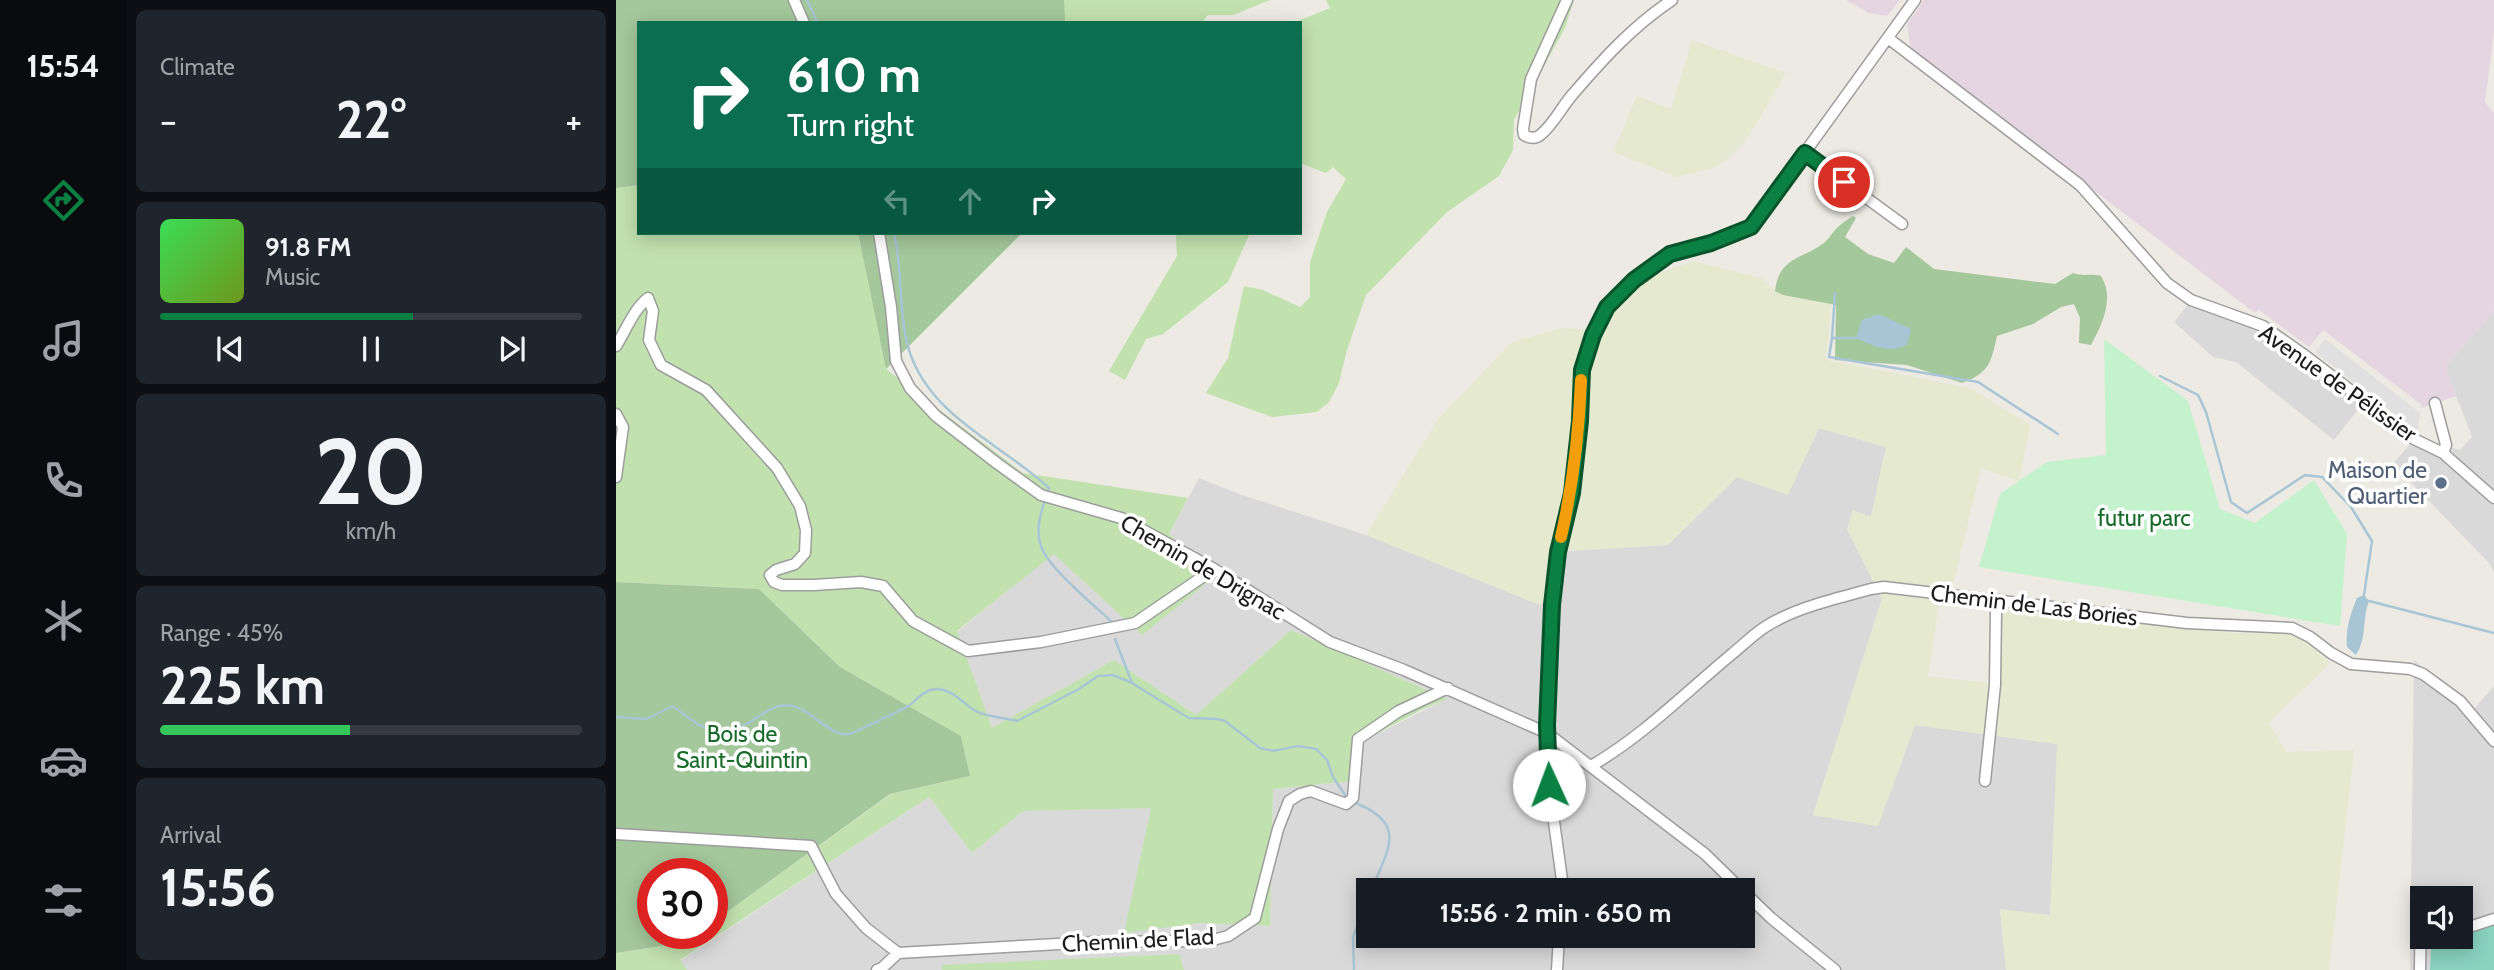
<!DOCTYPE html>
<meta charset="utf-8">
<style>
:root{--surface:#171b24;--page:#20242c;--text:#f1f3f6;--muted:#9ea1a6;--line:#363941;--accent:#0b8043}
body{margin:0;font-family:Cabin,sans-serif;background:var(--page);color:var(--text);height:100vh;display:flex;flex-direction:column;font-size:26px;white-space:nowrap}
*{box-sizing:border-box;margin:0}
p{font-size:23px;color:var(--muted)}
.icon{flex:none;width:38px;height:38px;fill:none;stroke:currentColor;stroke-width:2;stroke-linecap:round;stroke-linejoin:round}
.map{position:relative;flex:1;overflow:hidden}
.sheet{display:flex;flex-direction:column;gap:10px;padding:10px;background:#0d0f14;width:490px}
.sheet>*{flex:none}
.hud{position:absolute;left:21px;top:21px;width:665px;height:214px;border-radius:0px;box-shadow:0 4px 18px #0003;background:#0b6e4f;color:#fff;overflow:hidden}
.fabs{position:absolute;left:1794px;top:886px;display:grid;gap:14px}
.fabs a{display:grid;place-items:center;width:63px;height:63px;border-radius:0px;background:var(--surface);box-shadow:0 4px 18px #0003;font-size:35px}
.speed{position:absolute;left:21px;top:858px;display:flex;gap:14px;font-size:35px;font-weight:700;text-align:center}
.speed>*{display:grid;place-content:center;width:91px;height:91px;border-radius:50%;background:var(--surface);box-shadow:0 4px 18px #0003;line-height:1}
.speed .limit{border:10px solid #d22;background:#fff;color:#111}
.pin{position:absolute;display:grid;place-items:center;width:60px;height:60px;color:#fff;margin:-30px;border:4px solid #fff;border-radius:50%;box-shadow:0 2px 7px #0007}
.me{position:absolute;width:77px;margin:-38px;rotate:358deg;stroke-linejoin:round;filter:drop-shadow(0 0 5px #0008)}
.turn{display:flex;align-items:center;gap:24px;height:147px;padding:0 35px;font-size:32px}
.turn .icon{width:91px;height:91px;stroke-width:2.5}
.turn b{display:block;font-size:49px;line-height:60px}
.lanes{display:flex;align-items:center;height:66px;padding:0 35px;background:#0003;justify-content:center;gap:35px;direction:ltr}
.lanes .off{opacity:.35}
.big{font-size:52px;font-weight:700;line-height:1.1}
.sheet .widget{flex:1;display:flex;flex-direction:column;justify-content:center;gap:10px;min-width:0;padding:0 24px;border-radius:10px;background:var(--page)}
.sheet .dial{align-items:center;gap:0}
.dial b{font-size:91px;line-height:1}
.song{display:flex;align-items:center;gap:21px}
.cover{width:84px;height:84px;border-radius:10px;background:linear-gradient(135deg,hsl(130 70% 55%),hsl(80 70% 35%))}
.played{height:7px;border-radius:4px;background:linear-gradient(90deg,var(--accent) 60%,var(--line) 60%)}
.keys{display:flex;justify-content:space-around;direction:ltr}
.heat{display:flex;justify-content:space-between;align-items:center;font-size:38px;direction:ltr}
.charge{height:10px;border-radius:5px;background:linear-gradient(90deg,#34c759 45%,var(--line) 0)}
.trip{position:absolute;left:740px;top:878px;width:399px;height:70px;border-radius:0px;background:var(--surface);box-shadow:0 4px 18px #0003;font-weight:700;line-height:70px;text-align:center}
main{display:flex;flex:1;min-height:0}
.tab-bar{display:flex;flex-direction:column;width:126px;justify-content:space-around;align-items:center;background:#090b0e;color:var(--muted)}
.tab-bar .icon{width:49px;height:49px}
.tab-bar .current{color:var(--accent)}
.tab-bar b{font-size:32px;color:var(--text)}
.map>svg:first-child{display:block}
</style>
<main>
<nav class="tab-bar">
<b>15:54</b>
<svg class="icon current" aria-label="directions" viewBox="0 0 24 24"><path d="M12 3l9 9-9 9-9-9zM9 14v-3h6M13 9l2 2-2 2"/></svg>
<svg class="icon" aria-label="music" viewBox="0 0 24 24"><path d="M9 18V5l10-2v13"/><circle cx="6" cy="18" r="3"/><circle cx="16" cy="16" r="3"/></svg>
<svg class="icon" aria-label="phone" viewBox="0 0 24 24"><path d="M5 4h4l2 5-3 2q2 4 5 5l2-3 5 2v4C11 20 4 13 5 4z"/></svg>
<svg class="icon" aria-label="climate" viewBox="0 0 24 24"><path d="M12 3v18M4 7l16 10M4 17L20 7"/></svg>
<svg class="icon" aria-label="car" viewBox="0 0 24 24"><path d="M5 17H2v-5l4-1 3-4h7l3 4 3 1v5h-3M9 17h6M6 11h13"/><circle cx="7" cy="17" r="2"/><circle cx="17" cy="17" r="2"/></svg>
<svg class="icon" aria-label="filters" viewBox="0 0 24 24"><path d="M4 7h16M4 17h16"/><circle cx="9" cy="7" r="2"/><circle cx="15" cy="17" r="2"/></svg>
</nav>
<section class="sheet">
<div class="widget"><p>Climate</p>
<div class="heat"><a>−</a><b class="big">22°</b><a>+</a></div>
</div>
<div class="widget">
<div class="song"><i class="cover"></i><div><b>91.8 FM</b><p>Music</p></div></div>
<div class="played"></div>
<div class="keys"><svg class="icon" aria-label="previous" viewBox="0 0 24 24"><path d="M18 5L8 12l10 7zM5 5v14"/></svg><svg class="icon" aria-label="pause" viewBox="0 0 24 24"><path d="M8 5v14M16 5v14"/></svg><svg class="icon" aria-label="next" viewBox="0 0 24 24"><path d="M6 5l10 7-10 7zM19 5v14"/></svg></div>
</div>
<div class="widget dial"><b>20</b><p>km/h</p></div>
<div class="widget"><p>Range · 45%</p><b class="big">225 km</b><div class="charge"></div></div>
<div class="widget"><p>Arrival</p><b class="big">15:56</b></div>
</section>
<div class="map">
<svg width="1878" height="970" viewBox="0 0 1878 970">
<rect width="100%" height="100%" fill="#eceae3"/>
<!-- residential -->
<path fill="#dad9d9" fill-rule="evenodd" d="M1580,295L1653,325L1803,439L1844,450L1856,437L1829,367L1878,311V572L1873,563L1777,464L1794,444L1745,406L1718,440L1620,362L1597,357L1558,322Z
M1203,428L1270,447L1255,517L1231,529L1266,599L1197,815L1262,826L1299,725L1442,744L1434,916L1384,909L1390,970H568L562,954L325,966L326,970H71L64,961L313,797L356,853L407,811L535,808L509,932L585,923L654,926L657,789L736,781L742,744L830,699L675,630L580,715L498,660L376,728L341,632L438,553L526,635L553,534L583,478L623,494L750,535L924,605L952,551L1052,545L1121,477L1172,494ZM752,891H1127V936H752Z
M1798,660L1858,709L1878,686V970H1794ZM1806,898H1844V936H1806Z"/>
<!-- industrial -->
<path fill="#e4d5e0" d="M1230,0H1284L1271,16L1253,13Z
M1308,0H1878V32L1869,102L1878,113V311L1829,367L1840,396L1805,408L1806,405L1707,330L1693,347L1643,310L1639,313L1295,51L1291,24Z"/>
<!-- farmland -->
<path fill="#e4e9d0" d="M1076,40L1170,73L1131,139L1110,160L1098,168L1060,177L997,152L1021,96L1055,109Z
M1077,261L1145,278L1159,291L1167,295L1215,304L1210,360L1354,388L1414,425L1403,481L1365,468L1336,590L1325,589L1312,676L1382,684L1387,604L1614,633H1673L1684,637L1714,663L1653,723L1670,752L1738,750L1713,970H1390L1384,909L1434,915L1441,744L1299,725L1262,826L1197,815L1266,599L1231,529L1237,510L1255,517L1270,447L1203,428L1172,495L1121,477L1052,545L952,551L925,605L750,535L823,418L896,342L946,328L986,331L1011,295L1039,275Z"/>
<!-- grass -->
<path fill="#c1e1ae" d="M448,0H654L617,15H592L585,23H448Z
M710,0H958L949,28L898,120L897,150L883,176L831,212L750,295L731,350L723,383L713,402L701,412L656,417L590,393L612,358L628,286L647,290L684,307L694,297V262L711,212L730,179L717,167L710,173L684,163V23H677L714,8Z
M23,185V233H242L270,369L407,473L572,498L553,534L596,579L526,635L438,554L341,631L376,728L498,660L580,715L675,630L831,699L805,710L742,744L736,781L657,789L654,926L585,923L508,933L535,808L407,811L356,853L313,797L64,960L71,970H0V953L70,942L82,933H96V923L275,794L354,776L345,736L224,667L143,589L0,582V188Z
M562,233H634L612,282L547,334L530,339L509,380L493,371L561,256L560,236Z
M563,954L568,970H326L325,965Z"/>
<!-- forest -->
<path fill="#a4c79c" d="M0,0H448L449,21L23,23V185L0,188Z
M1237,216L1240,218L1229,237L1252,254L1278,263L1290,247L1318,269L1439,284L1457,273C1469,277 1474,273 1485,276C1499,299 1486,324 1475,345L1463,343L1464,318L1458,304L1445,307L1417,324L1381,336C1375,363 1373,373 1346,383L1291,365L1219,360L1220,305L1167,295L1159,291C1163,257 1185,260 1208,243C1214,238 1217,231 1223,226C1227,222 1233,219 1237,216Z
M242,233H406L270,369Z
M0,582L143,589L224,667L345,736L354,776L274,794L96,923V873H37V933H82L70,942L0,953Z"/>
<!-- park -->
<path fill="#c4f2cd" d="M1488,339L1572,401L1604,509L1639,523L1698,480L1731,534L1724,626L1363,567L1384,494L1431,462L1490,455Z"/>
<!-- pitch -->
<path fill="#89d3bf" d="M1878,924V970H1814L1815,950L1820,943Z"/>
<!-- parking -->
<path fill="#e0e0e0" d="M1709,339L1804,413L1802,432L1699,352Z"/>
<!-- water -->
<path fill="#a8c5d5" d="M1263,314L1295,329L1291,345C1273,354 1257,346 1240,338L1246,320Z
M1748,595L1753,601C1746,619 1751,638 1740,655L1731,647C1729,632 1735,611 1741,598Z"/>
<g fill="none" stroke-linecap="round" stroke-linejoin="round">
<!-- stream -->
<path stroke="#a8c5d5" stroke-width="2.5" d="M191,0L202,23
M278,233C287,271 282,313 293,350C314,417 386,444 433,488C427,506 418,528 425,546C433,569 477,604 496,622
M1219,293L1216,338H1240
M1216,338L1213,357L1362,382L1442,434
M1544,376L1582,395L1590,412L1615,502L1631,513L1689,475L1706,477L1735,507L1756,541L1748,595
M1753,601L1878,633
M499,639L516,683L566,714L573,718L602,719L609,721L644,748L657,751L682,746L700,749L711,760L717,777L731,798
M0,717L31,719L57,706C89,731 104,743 142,717C150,711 160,705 171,705C193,706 213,737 233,734C239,733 282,711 291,707C301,700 309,688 322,689C339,690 349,707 364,713C376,717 389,718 401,721L463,689L482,676L497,675L516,683
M737,802C793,823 772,849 755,891
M738,970L737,937L752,898"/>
<!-- minor casing -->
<g stroke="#9d9d9d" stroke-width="13">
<path id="minor" d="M178,0L188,23
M951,0L915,79L907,129L908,135C913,138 918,139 923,136C937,126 946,106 957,94C988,58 1017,26 1056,0
M1272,38L1464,185L1551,283L1575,300L1647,326L1687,354L1798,439L1827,453L1878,498
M1189,153L1286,224
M263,233L275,307L280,361L294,388L320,416L382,464L425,495L505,518L598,569L714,642L788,670L931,733L1089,854L1127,891
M0,346C10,330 18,309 32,298L37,311L33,340L45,365L90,390L161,468L184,506L190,530L189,553L179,564L160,570L154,575L158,582L166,585H198L245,582L267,586L297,621L352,651L425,642L519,623L598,569
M1819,403L1830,445L1827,453
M0,414L7,427L0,477
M975,766C1027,736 1070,692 1116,654C1127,645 1138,634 1149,627C1180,607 1220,599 1255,589L1268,587L1571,623L1676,628L1694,637L1715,653L1735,664L1794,669L1807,674L1844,701L1878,741
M1369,781L1379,685L1380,611L1383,600
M0,834L195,846L220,894L250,928L282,953
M945,891L946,880L933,785L931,733L935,605L942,552L956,493L964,421L966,370L977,335L991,307L1018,280L1054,254L1095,242L1135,227L1299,0
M1127,891L1155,918L1219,970
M1844,930L1878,919
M1805,940L1824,936
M261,970L266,968L282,953L478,942L593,941L612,936L639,918L662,829L673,801L684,794L695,791L730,804L737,798L742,739L783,711L832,688
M941,970L943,936
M1804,970L1805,904"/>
</g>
<!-- minor -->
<use href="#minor" stroke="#fff" stroke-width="10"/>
</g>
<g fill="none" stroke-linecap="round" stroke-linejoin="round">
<!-- route casing -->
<g stroke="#07532c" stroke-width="18">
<path id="route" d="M933,785L931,725L936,605L942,552L956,493L964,421L966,370L977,335L991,307L1018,280L1054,254L1095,243L1135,227L1189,153L1228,182"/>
</g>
<!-- route -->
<use href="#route" stroke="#0b8043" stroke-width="12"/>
<!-- slow -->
<path stroke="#f59e0b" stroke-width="12" d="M945,537C957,485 963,433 965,380"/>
</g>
<!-- markers -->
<circle fill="#5c6f8a" stroke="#fff" stroke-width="2.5" cx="1825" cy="483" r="7"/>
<g text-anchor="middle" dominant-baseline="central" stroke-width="7" stroke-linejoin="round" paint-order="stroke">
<!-- street labels -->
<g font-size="23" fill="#1c1c1c" stroke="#fff">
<text transform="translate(1722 383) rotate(35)">Avenue de Pélissier</text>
<text transform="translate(587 567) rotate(30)">Chemin de Drignac</text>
<text transform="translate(1418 605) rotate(7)">Chemin de Las Bories</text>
<text transform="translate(522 940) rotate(-3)">Chemin de Flad</text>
</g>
<!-- service labels -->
<g font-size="23" fill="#4e5e75" stroke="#fff" text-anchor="end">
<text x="1811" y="470">Maison de<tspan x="1811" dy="26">Quartier</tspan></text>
</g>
<!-- park labels -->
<g font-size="23" fill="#186c29" stroke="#fff">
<text x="1528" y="518">futur parc</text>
<text x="126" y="734">Bois de<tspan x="126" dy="26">Saint-Quintin</tspan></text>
</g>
</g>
</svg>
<div class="fabs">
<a><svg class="icon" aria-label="sound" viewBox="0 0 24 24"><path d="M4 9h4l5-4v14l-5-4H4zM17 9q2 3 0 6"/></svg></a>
</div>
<div class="speed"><div class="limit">30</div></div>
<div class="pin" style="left:1228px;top:182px;background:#d93025"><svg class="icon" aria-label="arrive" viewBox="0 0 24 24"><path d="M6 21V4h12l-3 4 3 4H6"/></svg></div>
<svg class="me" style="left:933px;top:785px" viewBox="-20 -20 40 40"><circle r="19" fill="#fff"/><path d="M0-13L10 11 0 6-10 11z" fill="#0b8043"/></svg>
<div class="trip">15:56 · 2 min · 650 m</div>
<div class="hud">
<div class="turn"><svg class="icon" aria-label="right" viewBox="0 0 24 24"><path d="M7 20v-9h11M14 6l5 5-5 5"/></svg><div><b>610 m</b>Turn right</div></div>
<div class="lanes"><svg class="icon off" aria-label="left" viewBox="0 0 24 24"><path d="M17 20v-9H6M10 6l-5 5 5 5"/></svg><svg class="icon off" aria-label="ahead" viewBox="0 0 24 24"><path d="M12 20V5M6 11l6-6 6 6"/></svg><svg class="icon" aria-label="right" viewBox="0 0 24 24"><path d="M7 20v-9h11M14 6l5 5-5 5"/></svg></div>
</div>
</div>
</main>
